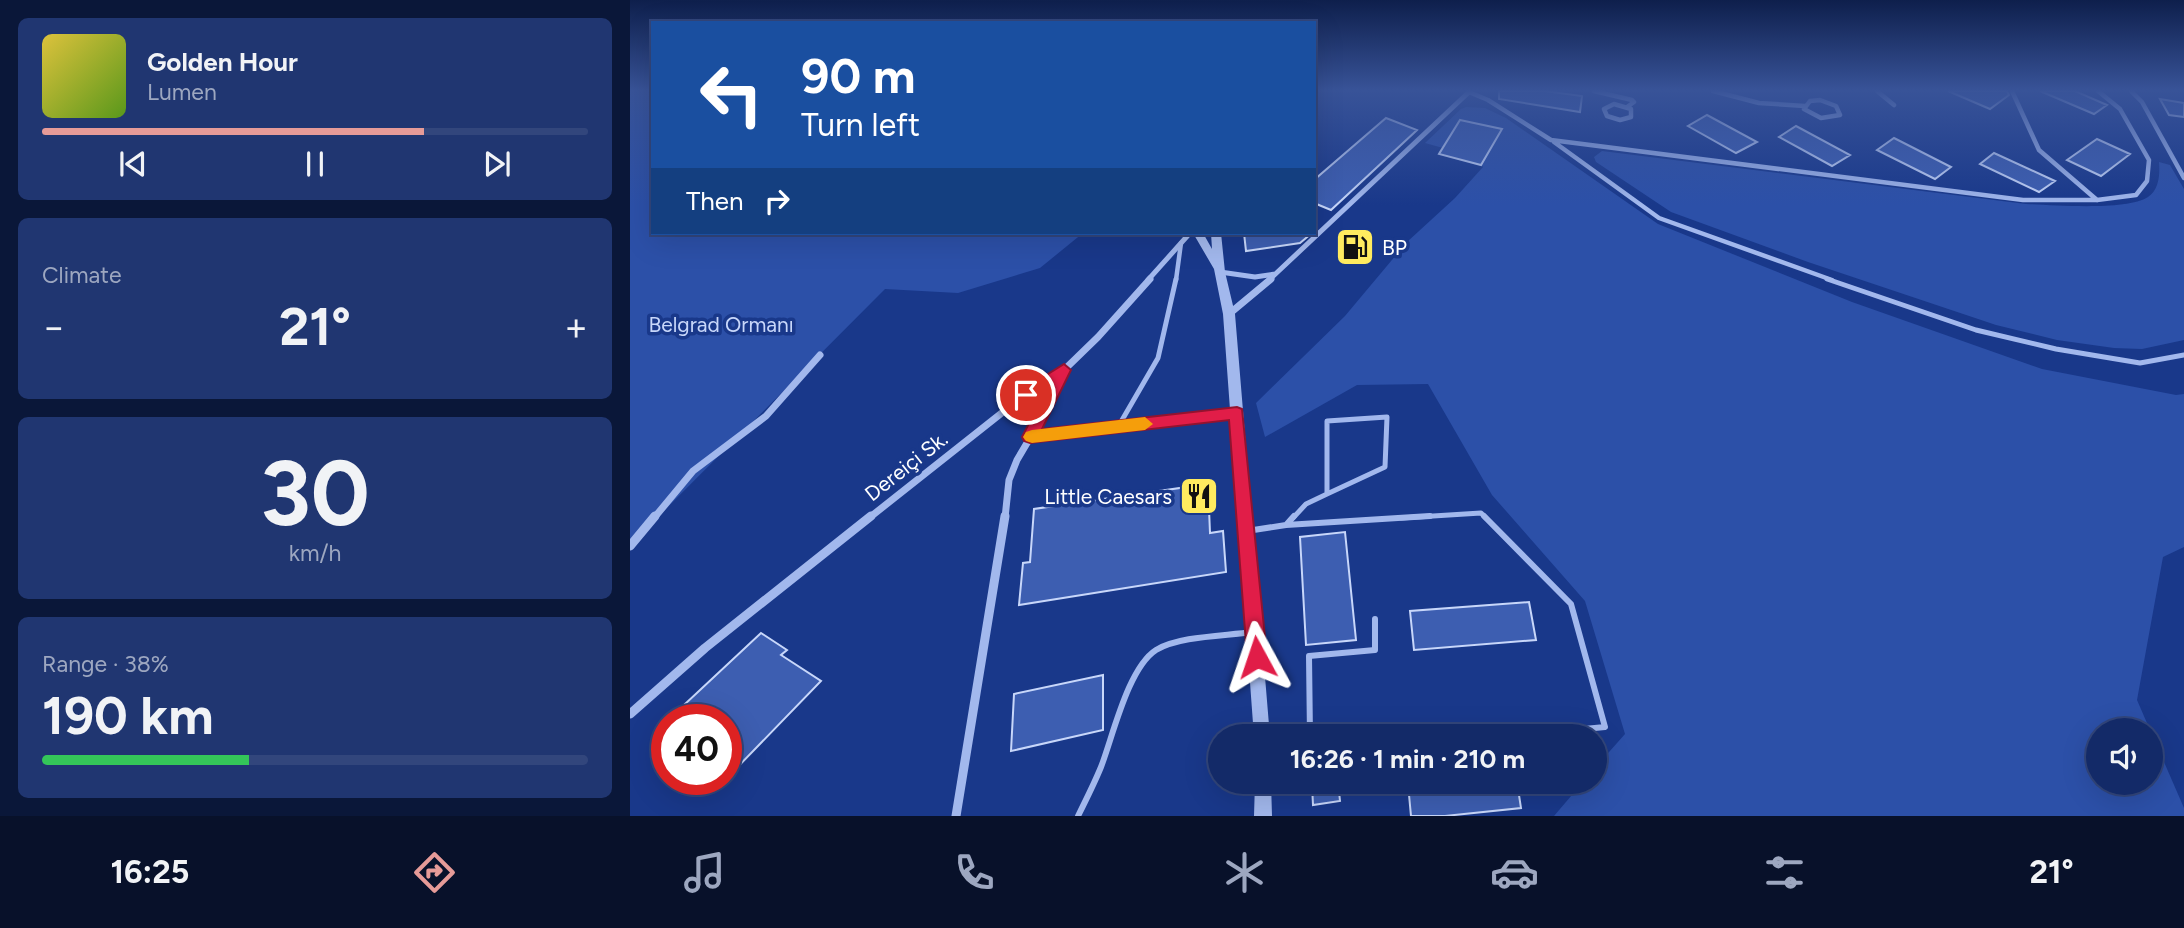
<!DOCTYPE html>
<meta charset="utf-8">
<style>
:root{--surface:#132a68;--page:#203671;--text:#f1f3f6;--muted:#9da7c0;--line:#32467c;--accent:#e69b98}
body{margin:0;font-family:Figtree,sans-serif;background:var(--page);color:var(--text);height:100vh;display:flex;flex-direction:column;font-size:26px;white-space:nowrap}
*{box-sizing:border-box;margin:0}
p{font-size:23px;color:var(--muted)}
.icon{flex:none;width:38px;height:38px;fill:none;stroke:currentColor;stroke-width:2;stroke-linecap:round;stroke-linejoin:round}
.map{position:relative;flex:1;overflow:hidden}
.drawer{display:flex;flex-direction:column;gap:18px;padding:18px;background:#0a1739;width:630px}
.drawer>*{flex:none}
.banner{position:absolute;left:21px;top:21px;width:665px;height:214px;border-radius:0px;box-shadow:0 7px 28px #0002,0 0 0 2px var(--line);background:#1a4fa0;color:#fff;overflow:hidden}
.controls{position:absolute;left:1456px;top:718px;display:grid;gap:14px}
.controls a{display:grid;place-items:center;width:77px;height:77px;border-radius:50%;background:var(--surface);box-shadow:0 7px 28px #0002,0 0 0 2px var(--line);font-size:35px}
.speed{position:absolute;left:21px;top:704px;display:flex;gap:14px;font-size:35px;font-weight:700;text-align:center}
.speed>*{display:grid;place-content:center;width:91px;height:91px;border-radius:50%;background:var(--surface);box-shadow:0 7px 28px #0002,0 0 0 2px var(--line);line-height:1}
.speed .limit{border:10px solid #d22;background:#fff;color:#111}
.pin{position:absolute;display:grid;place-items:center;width:60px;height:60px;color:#fff;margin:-30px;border:4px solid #fff;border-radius:50%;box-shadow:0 2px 7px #0007}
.me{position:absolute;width:77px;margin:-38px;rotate:355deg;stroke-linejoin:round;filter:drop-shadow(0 0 5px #0008)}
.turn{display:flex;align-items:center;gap:24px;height:147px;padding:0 35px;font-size:32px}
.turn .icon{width:91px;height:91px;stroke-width:2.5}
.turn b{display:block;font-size:49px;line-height:60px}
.then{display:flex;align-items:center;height:66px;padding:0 35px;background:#0003;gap:14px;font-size:26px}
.big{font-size:52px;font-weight:700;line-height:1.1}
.drawer .card{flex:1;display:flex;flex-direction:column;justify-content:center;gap:10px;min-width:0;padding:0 24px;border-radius:10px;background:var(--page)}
.drawer .dial{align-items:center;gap:0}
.dial b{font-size:91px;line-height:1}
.song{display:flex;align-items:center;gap:21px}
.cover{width:84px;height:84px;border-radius:10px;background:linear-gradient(135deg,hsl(50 70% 55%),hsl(90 70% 35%))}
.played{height:7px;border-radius:4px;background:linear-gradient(90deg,var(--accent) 70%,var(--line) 70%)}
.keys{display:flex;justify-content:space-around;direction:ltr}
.heat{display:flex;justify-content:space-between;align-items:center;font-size:38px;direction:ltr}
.charge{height:10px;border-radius:5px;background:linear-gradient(90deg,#34c759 38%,var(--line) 0)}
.trip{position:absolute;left:578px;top:724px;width:399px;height:70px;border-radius:35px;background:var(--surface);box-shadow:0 7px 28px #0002,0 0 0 2px var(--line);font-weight:700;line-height:70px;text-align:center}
.menu{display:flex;height:112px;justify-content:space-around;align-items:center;background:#08112a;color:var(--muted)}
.menu .icon{width:49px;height:49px}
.menu .selected{color:var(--accent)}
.menu b{font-size:32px;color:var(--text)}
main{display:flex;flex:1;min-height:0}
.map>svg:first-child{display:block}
</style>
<main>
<section class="drawer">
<div class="card">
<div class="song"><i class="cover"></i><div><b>Golden Hour</b><p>Lumen</p></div></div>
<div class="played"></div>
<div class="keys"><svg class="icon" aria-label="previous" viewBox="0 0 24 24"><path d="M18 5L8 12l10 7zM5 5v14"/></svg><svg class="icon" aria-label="pause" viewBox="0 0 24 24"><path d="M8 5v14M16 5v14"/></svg><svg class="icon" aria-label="next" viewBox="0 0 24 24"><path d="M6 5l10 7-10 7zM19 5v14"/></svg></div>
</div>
<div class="card"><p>Climate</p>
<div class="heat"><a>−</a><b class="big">21°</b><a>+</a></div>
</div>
<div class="card dial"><b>30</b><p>km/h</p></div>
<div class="card"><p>Range · 38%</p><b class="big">190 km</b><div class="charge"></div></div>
</section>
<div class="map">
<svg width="1554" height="816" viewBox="0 0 1554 816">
<rect width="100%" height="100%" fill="#19388a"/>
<!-- green -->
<path fill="#2c50a8" d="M0,91H23V233H453L410,268L328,293L255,289L0,545Z
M836,107L855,108L876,118L1028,224L1222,302L1412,369L1546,395L1554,394V547L1533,557L1507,700L1520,730H1468V782H1521V732L1554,808V816H924L953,782H964V769L995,734L955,601L862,495L798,384L727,385L635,437L626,403L715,316L777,242L825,198L853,167L851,165L871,129L830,120L813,148L795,143L831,109Z
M972,151L1396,204C1423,205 1497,211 1518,197C1529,190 1530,175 1529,162L1540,165L1554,189V340L1512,349L1484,348L1427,340L1366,325L1178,262L1041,212L966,162L964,157Z"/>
<!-- building -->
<path fill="#3d5eb1" stroke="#c8d7fa" stroke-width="2" d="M869,91H915L952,96L950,112L869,99Z
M1318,91H1377L1379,95L1360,109Z
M1410,91H1445L1477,105L1464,114Z
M1530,99L1554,103V117L1539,115Z
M1077,115L1127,142L1106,153L1058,126Z
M756,118L787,130L701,210L684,203V180Z
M830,120L872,129L851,165L809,154Z
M1166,126L1220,155L1202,166L1149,137Z
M1264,138L1321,167L1305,179L1247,150Z
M1467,139L1500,154L1471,176L1437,160Z
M1364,153L1425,181L1409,192L1350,164Z
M614,233H682L670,243L616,251Z
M578,484L580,533L593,531L596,572L389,605L393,563L400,562L404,509Z
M715,532L726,640L676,645L670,537Z
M899,602L906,640L784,650L780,611Z
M131,633L157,650L151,655L191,681L96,779V719H39Z
M473,675V730L381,751L384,694Z
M708,782L710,801L683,805L682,785Z
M798,782H887L891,808L815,816H781L778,784Z"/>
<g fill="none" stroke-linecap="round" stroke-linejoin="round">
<!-- service-far2 -->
<path stroke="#a2b8ed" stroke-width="4.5" d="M964,91L1002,100L1004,102L997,107
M1083,91L1129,103L1175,106
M1247,91L1264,105
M1382,91L1409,150L1467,200
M1501,91L1512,102L1554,178
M839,92L858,100L921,140L1393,200H1467L1506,195L1517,181L1519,160L1490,109L1468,91
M1190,100L1206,106L1210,115L1191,118L1174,109L1180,101Z
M984,104L1001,109V117L990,120L977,116L974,109Z
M924,142L1029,218L1202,280
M546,280L551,243"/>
<!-- service-far1 -->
<path stroke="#a2b8ed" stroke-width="5" d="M1197,279L1346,330L1426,349L1510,363L1554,355
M757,417L755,467L697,494V421Z
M488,427L528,358L546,279
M663,518L676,504L697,494
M771,518L851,513L856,518"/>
<!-- service -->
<path stroke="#a2b8ed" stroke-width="6" d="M854,516L941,604L975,727L869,737
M656,525L800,516
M617,531L656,525L664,516
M680,737L679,656L745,650V619
M448,816C456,800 464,784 471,767C483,736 498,668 526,650C549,636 595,636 622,632"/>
<!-- minor-far2 -->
<path stroke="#a2b8ed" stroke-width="5" d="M590,272L625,277L645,274
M518,280L560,233
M639,280L839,92"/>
<!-- minor-far1 -->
<path stroke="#a2b8ed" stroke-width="7" d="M599,314L641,279
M400,437L607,413
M24,518L63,471L136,416L190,355
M239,518L378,408L434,370L468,337L520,279
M375,518L379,480L387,460L416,411L434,371"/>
<!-- minor -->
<path stroke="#a2b8ed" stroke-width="9" d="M0,546L25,516
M0,714L75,648L241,516
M326,816L375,516"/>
<!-- tertiary -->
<path fill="#a2b8ed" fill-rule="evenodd" d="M563,233H573L582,249L581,233H591L595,272L605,314L640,737H624L593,314L584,269Z
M625,782H641L642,816H624Z"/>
</g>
<!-- sky -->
<linearGradient id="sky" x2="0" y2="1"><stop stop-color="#0e1f4c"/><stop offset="0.44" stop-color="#385398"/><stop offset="1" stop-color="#385398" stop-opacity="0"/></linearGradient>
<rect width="1554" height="205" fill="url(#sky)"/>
<!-- route -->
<path fill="#e11d48" stroke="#92132f" stroke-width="2" d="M434,364L441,370L412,429L607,407L612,409L637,657L634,664L627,666L620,664L617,657L599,420L400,443L394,441L392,437L416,390L396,401L389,395L391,391Z"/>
<!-- slow -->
<path fill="#f59e0b" d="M515,417L523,424L515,430L402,443L396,441L393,437L396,432L402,430Z"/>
<!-- icons -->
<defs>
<g id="fuel-square" transform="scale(2.0125)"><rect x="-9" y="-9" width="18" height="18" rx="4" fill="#ffeb5f" stroke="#19388a"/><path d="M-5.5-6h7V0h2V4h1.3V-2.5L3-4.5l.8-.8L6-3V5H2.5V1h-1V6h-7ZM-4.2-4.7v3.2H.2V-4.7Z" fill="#111"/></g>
<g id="restaurant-square" transform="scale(2.0125)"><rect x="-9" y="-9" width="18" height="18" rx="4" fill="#ffeb5f" stroke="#19388a"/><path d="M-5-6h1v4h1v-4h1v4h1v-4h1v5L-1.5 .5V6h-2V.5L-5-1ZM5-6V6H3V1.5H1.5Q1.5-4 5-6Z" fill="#111"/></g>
</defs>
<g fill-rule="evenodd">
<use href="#fuel-square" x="725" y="247"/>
<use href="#restaurant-square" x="569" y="496"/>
</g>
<g text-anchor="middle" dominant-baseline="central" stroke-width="7" stroke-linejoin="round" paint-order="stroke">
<!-- poi labels -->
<g font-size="21" fill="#fff" stroke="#19388a" text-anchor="start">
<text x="752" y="247">BP</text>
<text x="542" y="496" text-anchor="end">Little Caesars</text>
</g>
<!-- park labels -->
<g font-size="21" fill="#c8d7fa" stroke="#19388a">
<text x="91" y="324">Belgrad Ormanı</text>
</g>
<!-- street labels -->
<g font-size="21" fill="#fff" stroke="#19388a">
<text transform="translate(276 466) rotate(-38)">Dereiçi Sk.</text>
</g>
</g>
</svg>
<div class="controls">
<a><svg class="icon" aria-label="sound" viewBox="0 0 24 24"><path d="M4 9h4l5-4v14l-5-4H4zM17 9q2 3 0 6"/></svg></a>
</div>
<div class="speed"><div class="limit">40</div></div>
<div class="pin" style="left:396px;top:395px;background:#d93025"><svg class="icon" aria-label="arrive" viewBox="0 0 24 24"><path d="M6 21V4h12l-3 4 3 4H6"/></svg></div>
<svg class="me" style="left:627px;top:657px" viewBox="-20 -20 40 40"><path d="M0-17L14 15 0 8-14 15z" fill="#e11d48" stroke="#fff" stroke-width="4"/></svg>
<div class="trip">16:26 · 1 min · 210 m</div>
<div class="banner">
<div class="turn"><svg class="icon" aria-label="left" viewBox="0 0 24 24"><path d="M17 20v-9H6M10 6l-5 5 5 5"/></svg><div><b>90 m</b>Turn left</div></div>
<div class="then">Then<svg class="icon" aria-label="right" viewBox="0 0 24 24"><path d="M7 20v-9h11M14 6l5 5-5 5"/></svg></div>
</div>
</div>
</main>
<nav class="menu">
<b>16:25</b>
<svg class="icon selected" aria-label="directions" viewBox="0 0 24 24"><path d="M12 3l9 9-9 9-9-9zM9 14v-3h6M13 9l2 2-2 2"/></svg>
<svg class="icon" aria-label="music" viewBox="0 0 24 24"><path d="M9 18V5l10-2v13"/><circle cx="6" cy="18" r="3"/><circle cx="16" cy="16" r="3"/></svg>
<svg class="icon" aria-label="phone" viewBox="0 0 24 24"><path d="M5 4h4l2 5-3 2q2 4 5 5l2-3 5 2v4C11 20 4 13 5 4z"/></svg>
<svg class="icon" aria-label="climate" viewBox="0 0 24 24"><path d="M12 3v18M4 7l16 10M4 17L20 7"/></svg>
<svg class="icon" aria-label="car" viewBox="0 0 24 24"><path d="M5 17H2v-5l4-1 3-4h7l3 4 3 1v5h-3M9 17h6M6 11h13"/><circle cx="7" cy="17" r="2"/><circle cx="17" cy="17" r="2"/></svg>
<svg class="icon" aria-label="filters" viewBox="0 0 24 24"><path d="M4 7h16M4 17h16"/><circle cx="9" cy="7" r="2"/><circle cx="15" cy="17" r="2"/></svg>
<b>21°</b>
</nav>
